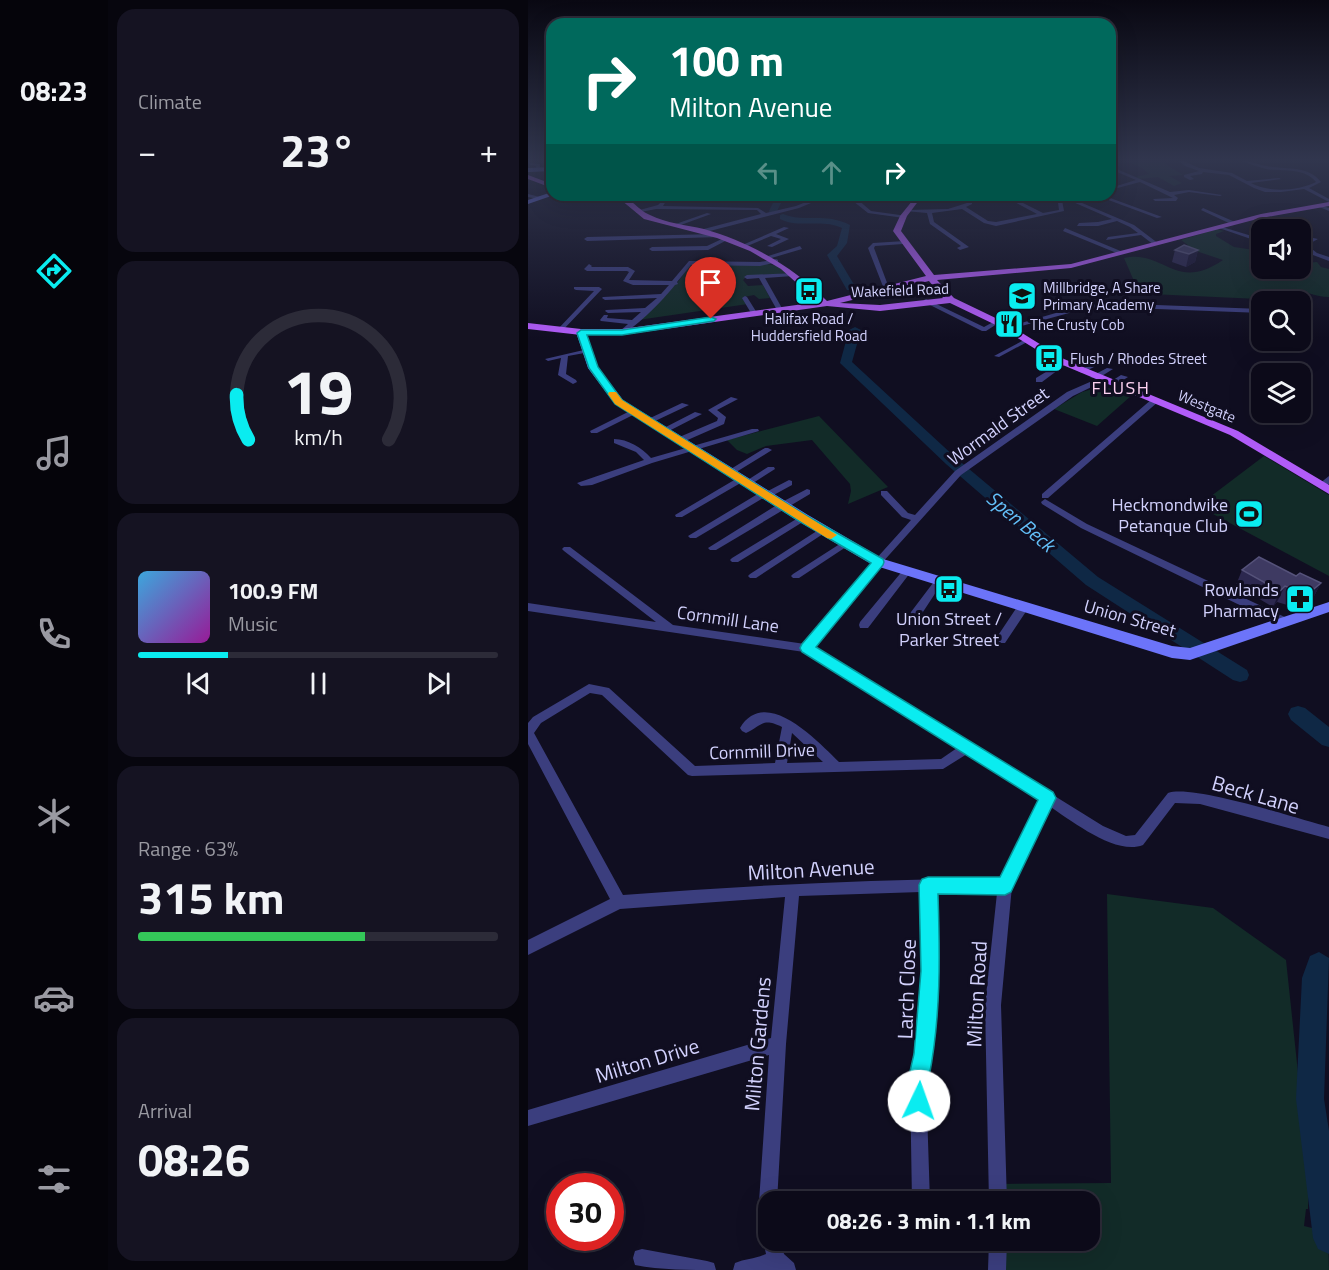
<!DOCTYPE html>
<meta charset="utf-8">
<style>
:root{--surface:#0c0a19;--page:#151322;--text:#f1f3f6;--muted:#9a9aa2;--line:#2c2b38;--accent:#0aecf0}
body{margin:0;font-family:"Titillium Web",sans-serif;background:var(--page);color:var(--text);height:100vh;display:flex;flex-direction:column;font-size:22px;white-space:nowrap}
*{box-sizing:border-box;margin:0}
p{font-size:20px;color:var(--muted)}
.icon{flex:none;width:33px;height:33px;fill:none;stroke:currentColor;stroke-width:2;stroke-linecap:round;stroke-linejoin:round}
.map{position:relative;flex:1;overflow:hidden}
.sheet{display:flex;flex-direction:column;gap:9px;padding:9px;background:#07060e;width:420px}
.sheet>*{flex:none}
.hud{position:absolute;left:18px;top:18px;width:570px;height:183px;border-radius:18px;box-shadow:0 6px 24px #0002,0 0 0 2px var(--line);background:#00695c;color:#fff;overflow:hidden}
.tools{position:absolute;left:723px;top:219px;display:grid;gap:12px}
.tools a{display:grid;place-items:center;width:60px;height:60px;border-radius:12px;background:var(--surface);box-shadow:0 6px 24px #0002,0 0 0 2px var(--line);font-size:30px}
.speed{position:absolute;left:18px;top:1173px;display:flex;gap:12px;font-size:30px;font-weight:700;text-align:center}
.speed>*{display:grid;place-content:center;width:78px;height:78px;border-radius:50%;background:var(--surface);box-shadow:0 6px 24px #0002,0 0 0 2px var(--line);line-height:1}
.speed .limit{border:9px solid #d22;background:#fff;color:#111}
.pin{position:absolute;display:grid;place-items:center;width:51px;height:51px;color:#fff;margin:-62px -26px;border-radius:50% 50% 50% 0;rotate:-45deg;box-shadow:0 0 6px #0007}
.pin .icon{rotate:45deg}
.me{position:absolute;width:66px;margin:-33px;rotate:3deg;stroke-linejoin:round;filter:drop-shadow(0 0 4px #0008)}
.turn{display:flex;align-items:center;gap:21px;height:126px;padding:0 24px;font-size:27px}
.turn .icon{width:78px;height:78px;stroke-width:2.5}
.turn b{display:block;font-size:42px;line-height:51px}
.lanes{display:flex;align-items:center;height:57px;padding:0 24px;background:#0003;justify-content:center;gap:30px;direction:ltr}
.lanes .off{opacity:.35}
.big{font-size:45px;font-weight:700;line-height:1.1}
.sheet .widget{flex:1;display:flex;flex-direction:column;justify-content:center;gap:9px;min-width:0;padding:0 21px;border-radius:18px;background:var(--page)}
.sheet .dial{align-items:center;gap:0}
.dial svg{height:156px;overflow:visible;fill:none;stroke:var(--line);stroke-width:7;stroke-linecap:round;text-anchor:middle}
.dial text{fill:var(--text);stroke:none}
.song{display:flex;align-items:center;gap:18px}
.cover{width:72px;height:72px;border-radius:9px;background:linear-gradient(135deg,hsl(200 70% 55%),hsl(300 70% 35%))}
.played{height:6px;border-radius:3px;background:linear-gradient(90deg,var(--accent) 25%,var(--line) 25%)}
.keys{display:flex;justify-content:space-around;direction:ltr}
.heat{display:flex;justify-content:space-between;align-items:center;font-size:33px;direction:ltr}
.charge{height:9px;border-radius:4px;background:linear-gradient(90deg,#34c759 63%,var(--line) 0)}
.trip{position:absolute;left:230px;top:1191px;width:342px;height:60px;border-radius:18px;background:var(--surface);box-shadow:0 6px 24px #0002,0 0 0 2px var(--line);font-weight:700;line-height:60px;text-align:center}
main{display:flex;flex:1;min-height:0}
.menu{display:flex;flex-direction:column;width:108px;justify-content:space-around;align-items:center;background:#05040a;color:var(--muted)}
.menu .icon{width:42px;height:42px}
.menu .current{color:var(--accent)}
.menu b{font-size:27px;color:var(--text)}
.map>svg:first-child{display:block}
</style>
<main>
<nav class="menu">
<b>08:23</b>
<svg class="icon current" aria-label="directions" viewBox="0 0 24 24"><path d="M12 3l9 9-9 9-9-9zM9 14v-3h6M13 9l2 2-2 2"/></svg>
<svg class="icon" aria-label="music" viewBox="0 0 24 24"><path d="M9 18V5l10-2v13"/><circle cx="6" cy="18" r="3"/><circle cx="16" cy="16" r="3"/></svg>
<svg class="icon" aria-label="phone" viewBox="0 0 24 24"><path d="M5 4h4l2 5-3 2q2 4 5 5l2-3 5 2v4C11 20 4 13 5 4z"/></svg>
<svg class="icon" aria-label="climate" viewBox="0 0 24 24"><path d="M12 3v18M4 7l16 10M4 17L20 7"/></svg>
<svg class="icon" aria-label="car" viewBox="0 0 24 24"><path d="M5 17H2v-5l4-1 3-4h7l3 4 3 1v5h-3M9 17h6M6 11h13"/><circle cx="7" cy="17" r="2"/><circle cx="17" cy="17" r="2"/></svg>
<svg class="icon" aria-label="filters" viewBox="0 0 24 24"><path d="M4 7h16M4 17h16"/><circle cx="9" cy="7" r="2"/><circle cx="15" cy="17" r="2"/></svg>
</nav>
<section class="sheet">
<div class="widget"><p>Climate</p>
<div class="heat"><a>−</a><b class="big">23°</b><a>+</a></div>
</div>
<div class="widget dial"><svg viewBox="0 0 100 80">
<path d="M14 69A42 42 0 1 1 86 69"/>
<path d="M14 69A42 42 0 0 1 8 46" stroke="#0aecf0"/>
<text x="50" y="56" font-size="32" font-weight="700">19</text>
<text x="50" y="72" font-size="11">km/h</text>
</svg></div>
<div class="widget">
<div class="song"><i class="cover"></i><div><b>100.9 FM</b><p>Music</p></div></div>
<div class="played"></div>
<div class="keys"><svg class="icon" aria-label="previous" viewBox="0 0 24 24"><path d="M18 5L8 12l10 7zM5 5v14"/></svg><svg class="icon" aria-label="pause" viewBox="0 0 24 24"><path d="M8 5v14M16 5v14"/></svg><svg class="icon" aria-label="next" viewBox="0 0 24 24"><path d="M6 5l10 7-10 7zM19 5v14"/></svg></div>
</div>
<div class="widget"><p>Range · 63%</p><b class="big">315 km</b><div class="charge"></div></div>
<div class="widget"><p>Arrival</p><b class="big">08:26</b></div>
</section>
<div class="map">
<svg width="801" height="1270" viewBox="0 0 801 1270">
<rect width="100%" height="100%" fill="#100e21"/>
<!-- green -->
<path fill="#122b28" d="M599,161H633L655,175L641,176L654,183L646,186L630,177L611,179L607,177L621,174L614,168Z
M689,229L696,231L688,234V236L706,247L733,251L734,268H772L773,263H776L773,260L783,261L777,263L789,262L793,267L801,269V297C778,296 764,281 747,302L734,301L731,299L600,293L606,281L596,258C636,249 647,293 695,260L659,248L660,245L653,240Z
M239,264L255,267L264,273L219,276L215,280L220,286L235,285L242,298L231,299L226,295L216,297L220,304L110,320L149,283L161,266Z
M575,386L603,396L569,426L526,409L554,392Z
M291,416L360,487L320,504L323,491L322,484L284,440L238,446L219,454L209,450L199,440Z
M736,456L801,495V576L670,506Z
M579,894L685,908L758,960L781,1176L780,1209H778L776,1226L800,1232L801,1270H469L470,1241L561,1240V1202L470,1201V1184L583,1183Z"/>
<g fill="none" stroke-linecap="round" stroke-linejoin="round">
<!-- river -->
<path fill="#0f2845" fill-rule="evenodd" d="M249,195H257L248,213H242L241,211Z
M255,214C279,223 296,212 322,225L319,243L309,256L328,288L327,290H319L299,255L309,246L314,228C294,218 271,229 252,219V215Z
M327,327L333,330L324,362L428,458L570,577L719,670L721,675L719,680L712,682L705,680L558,585L418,464L312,363L321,330Z
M770,706L777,708L801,727V747L794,745L763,720L760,714L763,708Z
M791,952L801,958L796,1099L801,1131V1254L790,1249L785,1238L768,1099L774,978L782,956Z"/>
<!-- street -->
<path fill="#3b3e7e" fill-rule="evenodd" d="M651,161H656L671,168L704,173L719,181L751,178L753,179L723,183C741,193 770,191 788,182C776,167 755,172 738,169C730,167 722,164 715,161C724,161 730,165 739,166C758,170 780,165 793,182L781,188L801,199V202L776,189L753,192H737L726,188L701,175L675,172L674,174L662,176L666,179L662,180L656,177V175L671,171L657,166Z
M2,163L12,164V169L8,170V166L2,165Z
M582,166L642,192L661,190L694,195L692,196L661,192L646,195L650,198L648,201H627L625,199L645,198L612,182L582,190V188L608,180L582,169Z
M0,194L12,197V198L10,199L0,197Z
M120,195H126L124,197L138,201L135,206L230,208L238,213L268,206L296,195H302L271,208L174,233L172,230L233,214L229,210L128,209L108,213V211L130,205L133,202L117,198Z
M244,195H248L246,201L244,202L242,201Z
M427,195H432L444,202V204L438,207L460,221L468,222L509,214L483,200L485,198L515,213L531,210L529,195H533L536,211L468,226L456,223L434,209L404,213L406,222L441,247L432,250L429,248L433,246L402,224L399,213L377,211L379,210L420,209L439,203Z
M567,195H574L634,217L629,218Z
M325,199H329L343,211L379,216L376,218L340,213L325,201Z
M547,200L606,225L631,244L626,245L613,235L578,240L580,237L610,233L602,227L589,221L570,226H549L551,223L570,222L584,219L545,202Z
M789,204L801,208V211L789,206Z
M675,208L707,222L708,223L703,224L673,210Z
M179,213L183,214L150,226L145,225Z
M691,226L727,237L730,242L725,243L723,239L691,228Z
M256,227L261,228L248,234L261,239L244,247L239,246L253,239L243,236L217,247L212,246Z
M537,228L595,252L596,253L591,254L535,231Z
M189,234L191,237L59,241L56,239L59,237Z
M196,238L201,239L180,250L124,251L121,249L124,247L179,246Z
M785,238L790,239L779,245L780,246L789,253L801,257V261L785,255L773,244Z
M377,241L375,244L347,246L346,248L361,288L356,289L340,248L345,243Z
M272,246L274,249L240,259L237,257Z
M248,259L250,260V262L232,266L163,265L149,282L150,284L147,285C135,300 111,325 94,334L91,332L100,324L73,321L72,320L76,315H80L79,318L104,320L113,312L80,313L77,311L78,310L117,308L129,298L77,300L74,298L75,297L133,294L141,285H105L95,281L101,272L99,271H59L56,269L61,264L64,266L63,267H100L107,271L101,280L144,281L161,261L232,262Z
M267,273V275L265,276L237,278L255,310L252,312L249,310L231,278L219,279L216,277L219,275Z
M46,287H71L74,289L34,331H30V329L66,291L48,290L46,289Z
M217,296L219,297L229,313L228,314L223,313L214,298Z
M398,299L456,327L467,321L472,322L458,331H454L396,302V300Z
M576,303L734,309V313L576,307L552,310L479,330L476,328L552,306Z
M496,340L501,341L471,357L466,356Z
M60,349L63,351L62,352L40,356L38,374L48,380L49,382L45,384L30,375L33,358L20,361L17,359Z
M536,361L539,363L538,364L514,382H508V378Z
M564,364L566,365V367L554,373L550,371Z
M579,368L585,369L569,379L562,377Z
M593,375L600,377L586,386L579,384Z
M571,378L578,380L545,396L433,475L353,564L286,647L575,826L598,836L607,835L640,793C665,784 770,819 801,827V839L672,804L647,803L615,845C588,856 544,821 521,806L484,886L473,1005L479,1202H461L457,1005L469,893L407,892L410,971L404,1054L398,1080L402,1202H384L382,1080L388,1054L396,971L393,892L271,896L258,1044L249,1202H240V1227L234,1224C230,1217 234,1209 231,1202L241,1055L0,1126V1110L243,1038L257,897L92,909L0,955V940L82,899L0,744V723L5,717L61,684L81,688L167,766L247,763L254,727C234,717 234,726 218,733L214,731L212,728C238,685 290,742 311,762L413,759L429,748L276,652L0,611V603L128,622L36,551L34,549L36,547H42L145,625L277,644L347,560L383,520L374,517L353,495V491H359L380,513L387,515L427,471L539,392ZM62,693L74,695L160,775L164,776L415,769L439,754L512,800L473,879C347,878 221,886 95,895L6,733L13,723ZM264,733L295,762L259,763Z
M203,397L210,399L189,410L198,417L196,424L155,442H149V438L189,421L190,418L180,410Z
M624,399L631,401L520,498H514V494Z
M154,403L161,405L125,422L118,420Z
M104,410L111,412L69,433H63L62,431Z
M167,412L174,414L139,432H136L132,430Z
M224,429H230L231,431L124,463L64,485L53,486L49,483L116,460L108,452L86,443V439C100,439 114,448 123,458Z
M237,448H240L244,450L205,474H199L198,472Z
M240,467H246L247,469L222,485H216L215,483Z
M213,476L217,479L216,481L154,517H148L147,515Z
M801,476V484L797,488H791V484Z
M261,480L264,481V485L242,497H237L168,538H162L160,536L233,492H238Z
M279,489L282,490V494L188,550H182L180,548L252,503Z
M517,499L559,524L761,619L762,622L757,626L753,625L553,528L514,504L513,502Z
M275,515L278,516L279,518L278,520L210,562H204L202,560L204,558Z
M295,527L298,528L300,530L298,532L228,578H222L220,576L222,574Z
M318,540L323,543L321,545L271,578H265L263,576L265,574Z
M379,568L382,569L384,571L382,573L340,628H332L331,625L332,622L376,569Z
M411,578L416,581L414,583L391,618H383L382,615L383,612L408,579Z
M495,603L499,604L500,607L499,610L477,643H469L468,640L469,637L491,604Z
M240,1232V1240H253L256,1254L266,1263L268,1270H205L207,1263C217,1259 227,1259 238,1254L235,1240L237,1233Z
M461,1240H479L478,1270H460Z
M114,1249L179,1261L186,1263L188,1270C163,1270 132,1270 107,1265L105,1258L107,1251Z"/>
<!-- secondary -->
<path fill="#6c74f9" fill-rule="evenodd" d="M24,167V171L0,172V168Z
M24,192L26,195L0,204V200Z
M50,330L58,332L70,368L95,400L280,515L355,559L644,646L662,648L801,602V612L662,660L644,658L345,565L270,521L87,404L60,368L48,332Z"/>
<!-- primary -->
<path fill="#b15cf8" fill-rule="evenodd" d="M0,175L24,184V188L0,179Z
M87,195C102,195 108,209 122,215C138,223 158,225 176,229C224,243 264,266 299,301L398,276L365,231L372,216L389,195H395L379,216L373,231L406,275L543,264L733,214L801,202V206L733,218L543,268L409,280L426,298L478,323L536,359L710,431L801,485V494L702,435L530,363L472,327L422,303L352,311L299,306L94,335H53L0,329V323L53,329H94L290,302L253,269L222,251L189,238L116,219ZM401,281L415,298L352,305L312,303Z"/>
</g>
<!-- wall -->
<path fill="#2c284f" d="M647,250H670L667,262L658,267L644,262Z
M714,570L768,576L793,583L785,598L773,609L749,602L745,607L708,585Z"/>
<!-- shaded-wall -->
<path fill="#1a1635" d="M670,250L667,262L658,267L661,254Z
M793,583L785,598L773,609L780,594Z
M757,586L749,602L745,607L752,591Z"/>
<!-- building -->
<path fill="#3e3a62" stroke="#55527a" stroke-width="1.5" d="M656,245L670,250L661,254L647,250Z
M731,557L768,576L772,573L793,583L780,594L757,586L752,591L714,570Z"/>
<!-- sky -->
<linearGradient id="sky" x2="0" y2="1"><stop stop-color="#090812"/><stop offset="0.47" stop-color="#31364e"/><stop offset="1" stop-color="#31364e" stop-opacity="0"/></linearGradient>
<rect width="801" height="339" fill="url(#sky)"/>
<!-- route -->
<path fill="#0aecf0" stroke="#06999c" stroke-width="1.5" d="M183,317L188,319L186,321L94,335H59L70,367L94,400L279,516L355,559L356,562L355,565L288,647L525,792L528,798L483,892L477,895L410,894C412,956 413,1016 401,1077C399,1088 403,1098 398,1108L391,1111L383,1108L380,1101V1080L386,1054L393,971L391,885L394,879L400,877H472L510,800L274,652L272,648L274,644L343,563L271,521L87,404L61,368L49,333L53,330H94Z"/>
<!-- slow -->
<path fill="#f59e0b" d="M81,392H88L94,400L309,535L303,539L299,538L87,404L80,394Z"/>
<!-- icons -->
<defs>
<g id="bus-square" transform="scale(1.5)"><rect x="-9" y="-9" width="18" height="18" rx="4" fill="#0aecf0" stroke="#100e21"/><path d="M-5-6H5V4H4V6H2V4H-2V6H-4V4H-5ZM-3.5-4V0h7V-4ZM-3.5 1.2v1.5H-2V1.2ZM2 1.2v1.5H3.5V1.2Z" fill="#111"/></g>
<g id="school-square" transform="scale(1.5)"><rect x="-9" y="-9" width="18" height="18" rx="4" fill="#0aecf0" stroke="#100e21"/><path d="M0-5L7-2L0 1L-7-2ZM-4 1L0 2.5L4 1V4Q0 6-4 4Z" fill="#111"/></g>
<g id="restaurant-square" transform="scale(1.5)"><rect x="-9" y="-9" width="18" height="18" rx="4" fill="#0aecf0" stroke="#100e21"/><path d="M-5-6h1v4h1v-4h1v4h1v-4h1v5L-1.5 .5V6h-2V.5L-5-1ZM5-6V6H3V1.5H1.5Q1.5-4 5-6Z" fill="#111"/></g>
<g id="stadium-square" transform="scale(1.5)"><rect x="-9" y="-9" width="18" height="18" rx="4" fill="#0aecf0" stroke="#100e21"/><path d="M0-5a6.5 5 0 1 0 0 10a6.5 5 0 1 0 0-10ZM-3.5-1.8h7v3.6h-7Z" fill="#111"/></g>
<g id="pharmacy-square" transform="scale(1.5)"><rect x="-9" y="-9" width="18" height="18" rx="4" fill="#0aecf0" stroke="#100e21"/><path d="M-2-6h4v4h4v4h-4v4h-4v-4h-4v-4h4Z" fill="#111"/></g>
</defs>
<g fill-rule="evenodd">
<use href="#bus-square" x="281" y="291"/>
<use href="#school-square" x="494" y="296"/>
<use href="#restaurant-square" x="481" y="324"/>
<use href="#bus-square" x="521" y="358"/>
<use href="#stadium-square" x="721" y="514"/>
<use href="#bus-square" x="421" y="589"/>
<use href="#pharmacy-square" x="772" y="599"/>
</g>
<g text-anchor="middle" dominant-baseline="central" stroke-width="6" stroke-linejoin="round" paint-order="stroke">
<!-- far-poi labels -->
<g font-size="15" fill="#d2d1fd" stroke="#100e21" text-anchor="start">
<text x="515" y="287">Millbridge, A Share<tspan x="515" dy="17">Primary Academy</tspan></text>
<text x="281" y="318" text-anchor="middle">Halifax Road /<tspan x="281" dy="17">Huddersfield Road</tspan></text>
<text x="502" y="324">The Crusty Cob</text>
<text x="542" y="358">Flush / Rhodes Street</text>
</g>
<!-- far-street labels -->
<g font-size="15" fill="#d2d1fd" stroke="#100e21">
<text transform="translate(372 290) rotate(-2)">Wakefield Road</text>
<text transform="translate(679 406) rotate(23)">Westgate</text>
</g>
<!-- far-quarter labels -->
<g font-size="18" letter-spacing="1.5" fill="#fdd2f1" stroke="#100e21">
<text x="593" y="387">FLUSH</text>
</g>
<!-- street labels -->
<g font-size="18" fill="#d2d1fd" stroke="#100e21">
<text transform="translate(470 426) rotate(-36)">Wormald Street</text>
<text transform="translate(602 618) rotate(16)">Union Street</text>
<text transform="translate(200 619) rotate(8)">Cornmill Lane</text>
<text transform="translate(234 751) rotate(-2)">Cornmill Drive</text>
</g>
<!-- poi labels -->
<g font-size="18" fill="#d2d1fd" stroke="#100e21" text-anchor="end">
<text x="700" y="504">Heckmondwike<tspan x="700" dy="21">Petanque Club</tspan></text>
<text x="751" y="589">Rowlands<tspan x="751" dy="21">Pharmacy</tspan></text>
<text x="421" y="618" text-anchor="middle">Union Street /<tspan x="421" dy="21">Parker Street</tspan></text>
</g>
<!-- water labels -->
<g font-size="20" font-style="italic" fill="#63c0f9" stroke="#100e21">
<text transform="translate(493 521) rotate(40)">Spen Beck</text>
</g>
<!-- near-street labels -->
<g font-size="21" fill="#d2d1fd" stroke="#100e21">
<text transform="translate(728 794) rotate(16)">Beck Lane</text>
<text transform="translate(283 869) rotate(-3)">Milton Avenue</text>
<text transform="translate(378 989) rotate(-88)">Larch Close</text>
<text transform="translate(448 994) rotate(-87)">Milton Road</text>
<text transform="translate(229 1044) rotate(-85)">Milton Gardens</text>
<text transform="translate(119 1060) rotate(-17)">Milton Drive</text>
</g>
</g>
</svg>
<div class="tools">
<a><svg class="icon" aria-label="sound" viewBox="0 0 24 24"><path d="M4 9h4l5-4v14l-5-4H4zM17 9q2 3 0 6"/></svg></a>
<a><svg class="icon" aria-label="search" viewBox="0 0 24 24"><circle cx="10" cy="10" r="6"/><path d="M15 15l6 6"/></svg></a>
<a><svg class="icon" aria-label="layers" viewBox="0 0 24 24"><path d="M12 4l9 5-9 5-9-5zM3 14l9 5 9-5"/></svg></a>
</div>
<div class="speed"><div class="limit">30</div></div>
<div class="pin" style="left:183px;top:319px;background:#d93025"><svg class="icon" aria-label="arrive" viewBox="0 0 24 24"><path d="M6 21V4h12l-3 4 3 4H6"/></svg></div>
<svg class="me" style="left:391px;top:1101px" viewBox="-20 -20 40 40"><circle r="19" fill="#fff"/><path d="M0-13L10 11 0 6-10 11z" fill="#0aecf0"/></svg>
<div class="trip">08:26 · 3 min · 1.1 km</div>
<div class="hud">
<div class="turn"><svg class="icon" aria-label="right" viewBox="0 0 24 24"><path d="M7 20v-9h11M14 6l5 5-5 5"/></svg><div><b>100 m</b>Milton Avenue</div></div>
<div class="lanes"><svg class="icon off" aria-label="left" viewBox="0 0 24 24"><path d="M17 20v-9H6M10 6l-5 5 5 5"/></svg><svg class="icon off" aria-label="ahead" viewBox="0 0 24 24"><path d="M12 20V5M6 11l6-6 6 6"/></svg><svg class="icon" aria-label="right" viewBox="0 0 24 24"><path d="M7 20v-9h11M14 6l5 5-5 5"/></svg></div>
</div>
</div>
</main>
